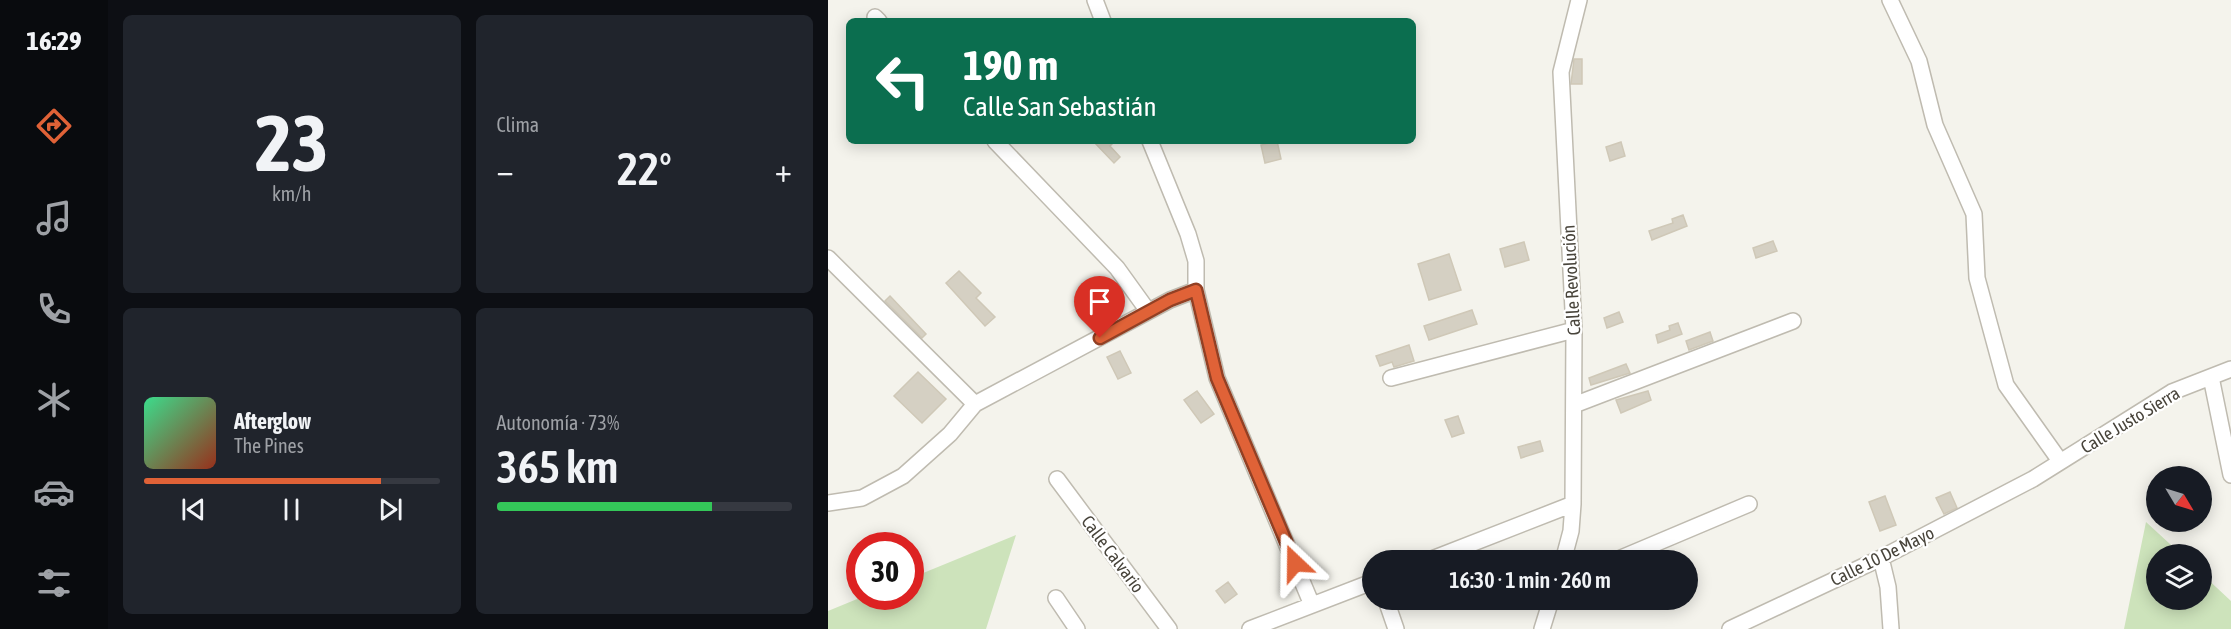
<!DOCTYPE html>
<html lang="es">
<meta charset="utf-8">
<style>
:root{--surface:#171b24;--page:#20242c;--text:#f1f3f6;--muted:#9ea1a6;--line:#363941;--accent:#e06237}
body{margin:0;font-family:"Asap Condensed",sans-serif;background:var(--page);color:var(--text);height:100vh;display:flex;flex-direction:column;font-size:22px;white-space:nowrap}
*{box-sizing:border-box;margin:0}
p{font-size:20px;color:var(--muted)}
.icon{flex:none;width:33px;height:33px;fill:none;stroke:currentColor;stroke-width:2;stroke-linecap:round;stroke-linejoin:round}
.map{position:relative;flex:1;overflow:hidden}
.details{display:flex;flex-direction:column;gap:15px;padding:15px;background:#0d0f14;width:720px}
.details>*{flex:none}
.guide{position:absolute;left:18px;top:18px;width:570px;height:126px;border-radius:9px;box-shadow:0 3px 15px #0003;background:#0b6e4f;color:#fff;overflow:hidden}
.needle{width:39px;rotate:128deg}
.controls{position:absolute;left:1318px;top:466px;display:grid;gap:12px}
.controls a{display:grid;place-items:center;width:66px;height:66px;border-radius:50%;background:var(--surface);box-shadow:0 3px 15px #0003;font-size:30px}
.speed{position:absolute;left:18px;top:532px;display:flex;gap:12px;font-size:30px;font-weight:700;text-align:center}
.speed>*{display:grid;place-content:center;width:78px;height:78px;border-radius:50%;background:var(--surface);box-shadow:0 3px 15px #0003;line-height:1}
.speed .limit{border:9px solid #d22;background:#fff;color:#111}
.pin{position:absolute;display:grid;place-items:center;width:51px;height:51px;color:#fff;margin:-62px -26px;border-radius:50% 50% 50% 0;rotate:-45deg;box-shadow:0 0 6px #0007}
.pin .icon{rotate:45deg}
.me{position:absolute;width:66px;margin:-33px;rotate:337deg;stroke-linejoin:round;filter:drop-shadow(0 0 4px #0008)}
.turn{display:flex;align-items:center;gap:21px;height:126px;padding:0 18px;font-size:27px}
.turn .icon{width:78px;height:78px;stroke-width:2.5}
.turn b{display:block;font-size:42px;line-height:51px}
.big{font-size:45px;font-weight:600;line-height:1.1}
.details .widget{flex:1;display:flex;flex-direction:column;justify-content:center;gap:9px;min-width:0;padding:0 21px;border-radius:9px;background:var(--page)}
.details .dial{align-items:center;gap:0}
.dial b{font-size:78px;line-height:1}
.song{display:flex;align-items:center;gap:18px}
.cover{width:72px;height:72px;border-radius:9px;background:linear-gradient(135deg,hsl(150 70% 55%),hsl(10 70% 35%))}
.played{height:6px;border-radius:3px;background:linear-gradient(90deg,var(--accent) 80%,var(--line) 80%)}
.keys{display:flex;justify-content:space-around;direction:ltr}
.heat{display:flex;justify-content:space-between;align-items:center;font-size:33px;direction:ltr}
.charge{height:9px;border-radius:4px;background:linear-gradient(90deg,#34c759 73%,var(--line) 0)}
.details .tiles{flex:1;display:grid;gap:15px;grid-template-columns:repeat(2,1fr)}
.trip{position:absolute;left:534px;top:550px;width:336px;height:60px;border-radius:30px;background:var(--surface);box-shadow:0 3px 15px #0003;font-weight:600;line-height:60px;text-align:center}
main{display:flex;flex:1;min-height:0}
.menu{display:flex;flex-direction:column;width:108px;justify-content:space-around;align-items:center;background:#090b0e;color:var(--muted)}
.menu .icon{width:42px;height:42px}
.menu .current{color:var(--accent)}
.menu b{font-size:27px;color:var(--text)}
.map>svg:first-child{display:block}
</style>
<main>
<nav class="menu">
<b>16:29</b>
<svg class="icon current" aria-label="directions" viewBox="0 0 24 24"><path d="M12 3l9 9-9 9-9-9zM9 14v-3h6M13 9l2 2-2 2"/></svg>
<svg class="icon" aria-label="music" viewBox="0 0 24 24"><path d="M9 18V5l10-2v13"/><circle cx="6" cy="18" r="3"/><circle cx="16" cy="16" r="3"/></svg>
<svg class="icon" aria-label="phone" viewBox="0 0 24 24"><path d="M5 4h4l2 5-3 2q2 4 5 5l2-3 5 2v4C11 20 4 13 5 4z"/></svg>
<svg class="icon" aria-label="climate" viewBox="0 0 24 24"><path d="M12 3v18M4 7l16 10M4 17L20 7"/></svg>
<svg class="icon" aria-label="car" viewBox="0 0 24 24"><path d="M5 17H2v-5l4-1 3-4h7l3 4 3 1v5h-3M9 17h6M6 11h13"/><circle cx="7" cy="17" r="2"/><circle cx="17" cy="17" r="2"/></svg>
<svg class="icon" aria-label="filters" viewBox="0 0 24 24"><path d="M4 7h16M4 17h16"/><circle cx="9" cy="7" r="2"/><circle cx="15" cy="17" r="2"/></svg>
</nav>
<section class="details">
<div class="tiles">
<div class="widget dial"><b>23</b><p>km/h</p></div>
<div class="widget"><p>Clima</p>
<div class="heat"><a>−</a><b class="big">22°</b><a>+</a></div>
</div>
<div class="widget">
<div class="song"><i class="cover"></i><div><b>Afterglow</b><p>The Pines</p></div></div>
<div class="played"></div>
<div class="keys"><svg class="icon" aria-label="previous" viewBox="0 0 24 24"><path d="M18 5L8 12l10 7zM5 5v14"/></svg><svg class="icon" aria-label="pause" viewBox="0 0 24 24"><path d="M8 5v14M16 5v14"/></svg><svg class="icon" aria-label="next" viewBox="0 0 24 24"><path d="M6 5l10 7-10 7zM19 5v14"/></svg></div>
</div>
<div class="widget"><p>Autonomía · 73%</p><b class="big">365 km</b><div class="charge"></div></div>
</div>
</section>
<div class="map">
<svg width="1403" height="629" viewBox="0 0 1403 629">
<rect width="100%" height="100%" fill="#f4f3ec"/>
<!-- green -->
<path fill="#cde3bb" d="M1318,522L1354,555H1329V600H1374V574L1403,601V629H1296Z
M188,535L158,629H0V611L34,597H82L83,578Z"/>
<!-- building -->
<path fill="#d5d0c3" stroke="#cfc8b7" stroke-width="1.5" d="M746,59H754V84H743Z
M265,141H287L282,146L292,157L286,163Z
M449,141L453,159L437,163L433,145Z
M793,142L797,156L782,161L778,147Z
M855,215L859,226L824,240L821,231L845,223L844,219Z
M945,241L949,251L928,258L925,248Z
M696,242L701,260L677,267L672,249Z
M621,254L633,290L601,300L590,264Z
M131,271L153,293L148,298L167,317L157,326L118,283Z
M62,296L98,334L94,338L57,301Z
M644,310L649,324L601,340L596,326Z
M791,312L795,322L779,328L776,318Z
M850,323L854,334L830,343L828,335L842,330L841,326Z
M882,332L885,341L861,350L858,341Z
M581,345L586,361L566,367L564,362L552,366L548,356Z
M292,351L303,373L290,379L279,357Z
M798,364L802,373L763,385L761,378Z
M90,372L118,399L94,423L66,396Z
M369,391L386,414L373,423L356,400Z
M820,391L823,400L793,413L788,400Z
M630,416L636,433L624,437L617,420Z
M712,441L715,451L693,458L690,447Z
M1122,492L1129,508L1116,514L1108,498Z
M1057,496L1068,525L1052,531L1041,502Z
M400,582L409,594L397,603L388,591Z"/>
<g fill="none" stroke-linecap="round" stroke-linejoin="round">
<!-- minor casing -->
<g stroke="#bfbbb0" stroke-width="18">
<path id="minor" d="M267,0L275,21
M1062,0L1091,61L1107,125L1146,214L1149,278L1178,385L1232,461
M47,17L51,21
M167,141L289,268L320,311
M322,141L360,234L368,261V290L389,378L484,605
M0,258L147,404
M1383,377L1403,475
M563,378L746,330
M746,405L965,321
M229,479L341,629
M0,503L34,498L75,476L122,434L147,404L342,300L368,290
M1053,558L1060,587L1063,629
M599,561L745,504
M735,561L743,531L745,504L746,330L733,72L751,0
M786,561L921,504
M228,598L249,629
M558,600L568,629
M422,629L544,582
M714,629L723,600
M902,629L1053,558L1205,479L1344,392L1403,369"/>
</g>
<!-- minor -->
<use href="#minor" stroke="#fff" stroke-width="15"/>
</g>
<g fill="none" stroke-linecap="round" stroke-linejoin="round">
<!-- route casing -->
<g stroke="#924024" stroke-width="15">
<path id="route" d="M272,338L342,300L368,290L389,378L467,563"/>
</g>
<!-- route -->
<use href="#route" stroke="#e06237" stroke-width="10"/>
</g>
<g text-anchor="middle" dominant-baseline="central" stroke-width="4.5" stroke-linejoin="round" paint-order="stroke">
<!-- street labels -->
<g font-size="18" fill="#48443b" stroke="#fff">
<text transform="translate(743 280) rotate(-93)">Calle Revolución</text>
<text transform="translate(1302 420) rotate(-31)">Calle Justo Sierra</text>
<text transform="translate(285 554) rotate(53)">Calle Calvario</text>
<text transform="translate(1054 556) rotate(-26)">Calle 10 De Mayo</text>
</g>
</g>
</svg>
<div class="controls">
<a><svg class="needle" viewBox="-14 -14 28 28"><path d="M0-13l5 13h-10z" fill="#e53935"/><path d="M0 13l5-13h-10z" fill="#9ea1a6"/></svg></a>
<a><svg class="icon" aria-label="layers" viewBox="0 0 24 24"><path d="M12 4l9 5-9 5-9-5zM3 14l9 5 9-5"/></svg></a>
</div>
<div class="speed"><div class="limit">30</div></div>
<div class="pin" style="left:272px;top:338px;background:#d93025"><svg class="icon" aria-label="arrive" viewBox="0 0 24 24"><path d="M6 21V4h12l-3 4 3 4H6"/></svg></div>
<svg class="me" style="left:467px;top:563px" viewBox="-20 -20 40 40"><path d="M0-17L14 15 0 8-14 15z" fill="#e06237" stroke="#fff" stroke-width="4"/></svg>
<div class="trip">16:30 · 1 min · 260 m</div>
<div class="guide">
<div class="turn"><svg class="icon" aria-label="left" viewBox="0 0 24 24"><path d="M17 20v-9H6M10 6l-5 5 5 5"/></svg><div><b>190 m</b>Calle San Sebastián</div></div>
</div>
</div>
</main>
